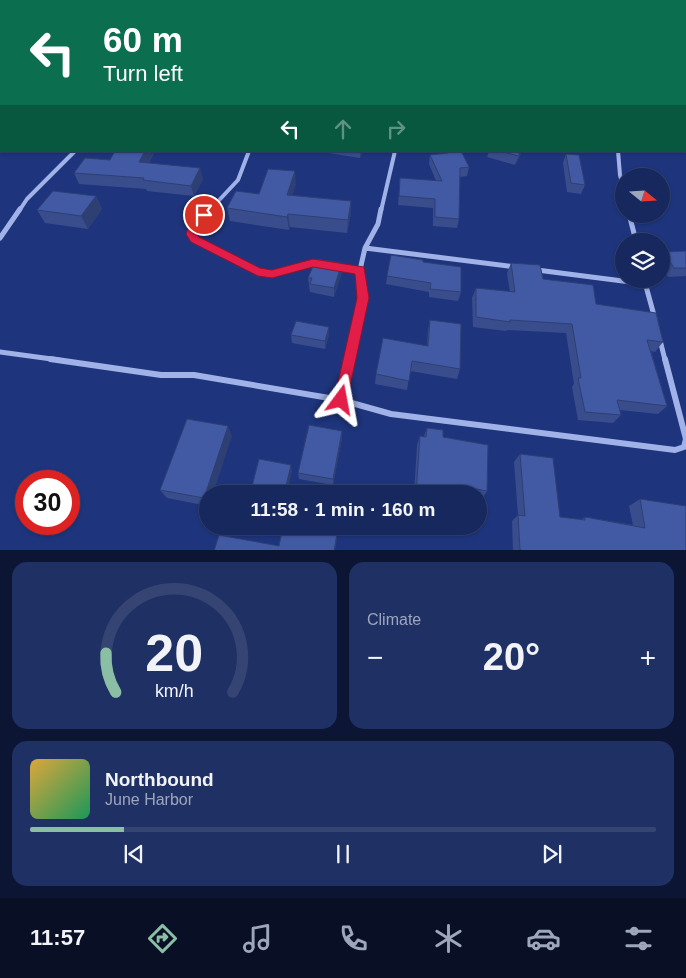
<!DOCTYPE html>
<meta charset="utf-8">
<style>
:root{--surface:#16285e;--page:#1f3064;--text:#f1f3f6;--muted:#9ea6bc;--line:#354473;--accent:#8abfa5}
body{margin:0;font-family:Arial,sans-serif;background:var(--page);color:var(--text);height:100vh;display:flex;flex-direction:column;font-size:19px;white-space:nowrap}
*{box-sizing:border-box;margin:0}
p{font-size:16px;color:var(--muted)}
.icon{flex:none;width:28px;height:28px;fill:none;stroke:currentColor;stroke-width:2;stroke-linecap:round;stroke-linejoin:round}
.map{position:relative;height:550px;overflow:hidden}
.panel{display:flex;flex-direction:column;gap:12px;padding:12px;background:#0c1634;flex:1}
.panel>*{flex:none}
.hud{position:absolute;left:0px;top:0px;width:686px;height:152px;box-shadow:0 1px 4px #0004,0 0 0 1px var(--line);background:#0b6e4f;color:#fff;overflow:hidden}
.needle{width:32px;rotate:108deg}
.controls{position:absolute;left:615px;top:168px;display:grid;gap:10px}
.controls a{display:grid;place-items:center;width:55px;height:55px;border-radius:50%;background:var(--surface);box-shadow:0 1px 4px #0004,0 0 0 1px var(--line);font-size:25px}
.speed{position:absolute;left:15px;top:470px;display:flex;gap:10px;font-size:25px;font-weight:700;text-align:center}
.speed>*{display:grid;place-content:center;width:65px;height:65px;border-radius:50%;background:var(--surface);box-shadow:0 1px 4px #0004,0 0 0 1px var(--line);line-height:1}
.speed .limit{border:8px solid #d22;background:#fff;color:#111}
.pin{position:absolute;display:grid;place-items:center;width:42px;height:42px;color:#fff;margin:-21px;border:2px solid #fff;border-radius:50%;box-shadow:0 1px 5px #0007}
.me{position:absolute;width:55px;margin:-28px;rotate:13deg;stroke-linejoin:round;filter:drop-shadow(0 0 4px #0008)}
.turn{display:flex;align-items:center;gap:18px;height:105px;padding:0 20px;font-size:22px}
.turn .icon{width:65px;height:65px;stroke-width:2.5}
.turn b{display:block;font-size:35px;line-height:42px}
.lanes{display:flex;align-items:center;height:48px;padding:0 20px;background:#0003;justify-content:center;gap:25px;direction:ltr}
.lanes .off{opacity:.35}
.big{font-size:38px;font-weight:700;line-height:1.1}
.panel .card{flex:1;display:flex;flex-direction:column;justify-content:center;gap:8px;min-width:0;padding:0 18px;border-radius:15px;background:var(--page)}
.panel .dial{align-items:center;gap:0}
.dial svg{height:130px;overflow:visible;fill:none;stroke:var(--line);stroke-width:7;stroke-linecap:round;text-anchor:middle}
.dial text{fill:var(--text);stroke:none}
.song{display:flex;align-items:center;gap:15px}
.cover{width:60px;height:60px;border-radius:8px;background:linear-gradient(135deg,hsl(40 70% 55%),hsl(150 70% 35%))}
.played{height:5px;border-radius:2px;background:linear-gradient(90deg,var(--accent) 15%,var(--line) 15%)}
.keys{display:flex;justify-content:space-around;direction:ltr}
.heat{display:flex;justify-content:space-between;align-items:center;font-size:28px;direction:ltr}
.panel .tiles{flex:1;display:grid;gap:12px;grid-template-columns:1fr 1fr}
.card:last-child{grid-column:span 2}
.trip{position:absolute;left:199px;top:485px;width:288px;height:50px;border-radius:25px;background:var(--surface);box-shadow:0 1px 4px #0004,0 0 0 1px var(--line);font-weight:700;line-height:50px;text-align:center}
.menu{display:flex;height:80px;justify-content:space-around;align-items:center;background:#091026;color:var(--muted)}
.menu .icon{width:35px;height:35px}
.menu .selected{color:var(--accent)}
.menu b{font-size:22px;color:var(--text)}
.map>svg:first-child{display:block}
</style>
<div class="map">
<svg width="686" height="551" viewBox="0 0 686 551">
<rect width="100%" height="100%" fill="#1e357d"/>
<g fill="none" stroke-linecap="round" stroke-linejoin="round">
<!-- minor-far3 -->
<path stroke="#a0b2e7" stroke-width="3" d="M253,0L259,1
M94,1L96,0
M0,77L1,73"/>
<!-- minor-far2 -->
<path stroke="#a0b2e7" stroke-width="4" d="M618,151L620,175L624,191
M19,211L27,199L75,151
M209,211L238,180L249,151
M381,211L395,151"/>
<!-- minor-far1 -->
<path stroke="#a0b2e7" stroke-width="5" d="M210,209L193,228L191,234L195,240L258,272L272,274L313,263L320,264
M629,214L636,241
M0,238L20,209
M365,248L516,267
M335,267L360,270
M537,270L646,284
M644,279L655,319
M660,340L665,360
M0,352L59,360
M350,360L363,298L360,270L365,248L378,224L381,209"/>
<!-- minor -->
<path stroke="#a0b2e7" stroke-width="6" d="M50,359L161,375H194L341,400
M350,359L341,400L391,414L675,450L684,447L686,439L665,359"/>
</g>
<!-- wall -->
<path fill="#394d8d" d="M444,0H686V58L685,59V1H446Z
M685,66H686V100H685Z
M155,151L149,163L203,179L194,196L147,191L146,189L79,184L74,173L110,160Z
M328,151H363L360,158L328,153Z
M443,151H461L469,167L467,176L460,177L459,219L457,228L433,226V208L398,205L400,178L436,181L429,164L430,155L444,154Z
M489,151H522L515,165L487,157Z
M566,154L585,185L581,194L567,192L563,163Z
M296,184L292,195L351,201V213L347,233L290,227L289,230L230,221L227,208L259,194Z
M96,196L102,209L88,229L45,223L37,210Z
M686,251V276L668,277L661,266V255L664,252Z
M423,262L461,292L458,301L429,297V292L386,284L387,276Z
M342,263V272L334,297L310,292L308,278Z
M511,263L596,304L663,342L655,352L651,351L667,406L658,414L620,410L621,415L613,423L578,420L572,387L574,384L566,333L507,330L506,331L473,327L472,298L476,288L510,292L507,273Z
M430,320L460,369L457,379L410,371L407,390L375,384L376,374L427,346L428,330Z
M291,335H329L325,349L292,343Z
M427,428L443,437L487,491L482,499L478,498V494H414L417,445L420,436H424Z
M342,431V438L333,485L299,479L298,473Z
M232,436L208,494V506L167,498L160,490Z
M520,454L560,517L581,520L585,517L633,525L629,506L640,499L686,551H513L512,521L518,515L514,462Z
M433,526H453L451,529Z"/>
<!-- shaded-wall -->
<path fill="#2e3f73" d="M178,0H187L186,1H176Z
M462,0H470V1H457Z
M0,48L1,50V62L0,64Z
M145,151H155L143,173L139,162Z
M360,151H363L360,158Z
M521,151H522L521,154L515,165Z
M200,168L203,179L194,196L191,186Z
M295,171L296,184L289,207L287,195Z
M96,196L102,209L88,229L81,216Z
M351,201V213L347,233L348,220Z
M288,214L290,227L289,230L287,217Z
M342,263V272L334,297V288Z
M329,327V335L325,349V341Z
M228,426L232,436L213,494H208V503L204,498Z
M342,431V438L333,485V479Z
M291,465L292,471L287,494H284Z
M337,534V540L335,551H334Z"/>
<!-- building -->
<path fill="#425aa4" stroke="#2e3f73" d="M99,0H178L176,1H98Z
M472,0H686V51L685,52V1H473Z
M1,24V48H0V26Z
M685,66H686V90H685Z
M115,151H145L139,162L200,168L191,186L143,180L144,178L74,173L85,158L110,160Z
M448,151H461L469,167L460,168L459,219L435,217V199L399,196L400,178L442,181L430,155L448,153Z
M500,151H521L518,156Z
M566,154L579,155L585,185L571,183Z
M268,169L295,171L287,195L351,201L348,220L288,214L287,217L227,208L236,191L259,194Z
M53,191L96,196L81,216L37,210Z
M686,251V268H674L664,252Z
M391,255L423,260V262L461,267V292L430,289L431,283L387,276Z
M316,259L342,263L334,288L310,284L312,278H308Z
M511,263L540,265L543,279L593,285L596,304L656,313L663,342L647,340L667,406L617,400L621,415L585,412L578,378H581L572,324L510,320V322L476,317V288L515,292Z
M430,320L461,324L460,369L412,361L409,381L376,374L383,338L428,346Z
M296,321L329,327L325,341L291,335Z
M187,419L228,426L204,498L160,490Z
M309,425L342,431L333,479L298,473Z
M427,428L443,430V437L488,445L487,491L456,485V494H416L420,436L426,437Z
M520,454L553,458L560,517L585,520V517L645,528L640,499L686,506V551H525L520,550L518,515L525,516Z
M259,459L291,465L284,494H250Z
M283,526H297L337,534L334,551H214L219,535L279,546Z"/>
<!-- route -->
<path fill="#e11d48" stroke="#92132f" d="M204,212L209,215L196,233L199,237L260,268L272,270L313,259L364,267L369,298L346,405L341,406L336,405L334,400L357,298L355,274L313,267L272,278L258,276L191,242L186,234C188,225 196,215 204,212Z"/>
</svg>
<div class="controls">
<a><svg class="needle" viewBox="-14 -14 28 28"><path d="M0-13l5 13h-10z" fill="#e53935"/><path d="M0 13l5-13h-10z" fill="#9ea6bc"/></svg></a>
<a><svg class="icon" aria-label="layers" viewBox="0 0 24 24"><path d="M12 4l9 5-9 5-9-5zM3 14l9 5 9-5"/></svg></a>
</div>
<div class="speed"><div class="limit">30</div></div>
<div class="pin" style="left:204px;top:215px;background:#d93025"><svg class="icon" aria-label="arrive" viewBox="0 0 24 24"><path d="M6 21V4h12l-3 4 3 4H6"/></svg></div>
<svg class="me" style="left:341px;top:400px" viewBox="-20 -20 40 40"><path d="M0-17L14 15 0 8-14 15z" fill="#e11d48" stroke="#fff" stroke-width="4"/></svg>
<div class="trip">11:58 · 1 min · 160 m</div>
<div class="hud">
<div class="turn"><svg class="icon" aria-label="left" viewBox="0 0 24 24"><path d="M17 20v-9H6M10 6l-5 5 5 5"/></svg><div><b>60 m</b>Turn left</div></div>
<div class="lanes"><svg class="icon" aria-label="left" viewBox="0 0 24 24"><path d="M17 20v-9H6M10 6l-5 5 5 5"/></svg><svg class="icon off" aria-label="ahead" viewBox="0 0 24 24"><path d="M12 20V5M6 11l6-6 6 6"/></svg><svg class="icon off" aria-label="right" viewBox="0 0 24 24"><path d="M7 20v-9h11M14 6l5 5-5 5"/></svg></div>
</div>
</div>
<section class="panel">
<div class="tiles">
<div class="card dial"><svg viewBox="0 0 100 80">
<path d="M14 69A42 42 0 1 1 86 69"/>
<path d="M14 69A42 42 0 0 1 8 45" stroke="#8abfa5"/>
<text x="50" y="56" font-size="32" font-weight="700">20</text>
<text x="50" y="72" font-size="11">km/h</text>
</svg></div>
<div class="card"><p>Climate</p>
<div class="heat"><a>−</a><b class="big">20°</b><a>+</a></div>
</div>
<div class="card">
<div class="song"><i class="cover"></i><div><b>Northbound</b><p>June Harbor</p></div></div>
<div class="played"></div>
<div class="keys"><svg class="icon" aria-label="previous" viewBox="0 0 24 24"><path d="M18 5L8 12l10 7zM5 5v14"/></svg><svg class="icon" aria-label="pause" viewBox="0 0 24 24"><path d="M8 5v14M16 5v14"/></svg><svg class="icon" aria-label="next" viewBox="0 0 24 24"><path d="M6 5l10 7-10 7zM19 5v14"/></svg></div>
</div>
</div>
</section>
<nav class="menu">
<b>11:57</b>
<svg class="icon selected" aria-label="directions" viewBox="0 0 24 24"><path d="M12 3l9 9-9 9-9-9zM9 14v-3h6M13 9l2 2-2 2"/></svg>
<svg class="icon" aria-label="music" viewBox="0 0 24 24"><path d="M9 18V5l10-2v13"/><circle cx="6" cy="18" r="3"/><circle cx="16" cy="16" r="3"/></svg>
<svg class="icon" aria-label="phone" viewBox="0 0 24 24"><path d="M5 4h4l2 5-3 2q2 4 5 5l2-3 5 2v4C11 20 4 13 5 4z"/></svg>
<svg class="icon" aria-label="climate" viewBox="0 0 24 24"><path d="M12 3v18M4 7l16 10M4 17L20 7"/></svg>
<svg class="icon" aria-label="car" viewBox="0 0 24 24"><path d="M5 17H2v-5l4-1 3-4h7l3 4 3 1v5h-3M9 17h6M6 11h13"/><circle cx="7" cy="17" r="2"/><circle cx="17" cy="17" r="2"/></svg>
<svg class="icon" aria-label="filters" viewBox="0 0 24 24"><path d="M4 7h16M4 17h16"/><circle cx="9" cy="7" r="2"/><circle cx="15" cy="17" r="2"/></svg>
</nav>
